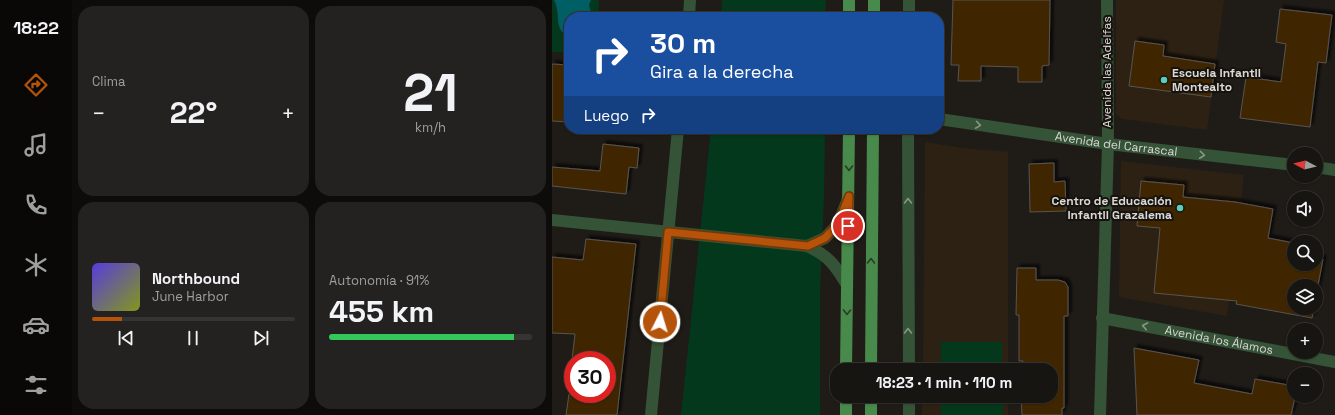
<!DOCTYPE html>
<html lang="es">
<meta charset="utf-8">
<style>
:root{--surface:#171512;--page:#242220;--text:#f1f3f6;--muted:#9e9f9f;--line:#363432;--accent:#b45309}
body{margin:0;font-family:"Space Grotesk",sans-serif;background:var(--page);color:var(--text);height:100vh;display:flex;flex-direction:column;font-size:15px;white-space:nowrap}
*{box-sizing:border-box;margin:0}
p{font-size:13px;color:var(--muted)}
.icon{flex:none;width:22px;height:22px;fill:none;stroke:currentColor;stroke-width:2;stroke-linecap:round;stroke-linejoin:round}
.map{position:relative;flex:1;overflow:hidden}
.sheet{display:flex;flex-direction:column;gap:6px;padding:6px;background:#0d0c0a;width:480px}
.sheet>*{flex:none}
.top-card{position:absolute;left:12px;top:12px;width:380px;height:122px;border-radius:16px;box-shadow:0 1px 3px #0004,0 0 0 1px var(--line);background:#1a4fa0;color:#fff;overflow:hidden}
.needle{width:26px;rotate:277deg}
.tools{position:absolute;left:735px;top:147px;display:grid;gap:8px}
.tools a{display:grid;place-items:center;width:36px;height:36px;border-radius:50%;background:var(--surface);box-shadow:0 1px 3px #0004,0 0 0 1px var(--line);font-size:20px}
.speed{position:absolute;left:12px;top:351px;display:flex;gap:8px;font-size:20px;font-weight:700;text-align:center}
.speed>*{display:grid;place-content:center;width:52px;height:52px;border-radius:50%;background:var(--surface);box-shadow:0 1px 3px #0004,0 0 0 1px var(--line);line-height:1}
.speed .limit{border:6px solid #d22;background:#fff;color:#111}
.pin{position:absolute;display:grid;place-items:center;width:34px;height:34px;color:#fff;margin:-17px;border:2px solid #fff;border-radius:50%;box-shadow:0 1px 4px #0007}
.me{position:absolute;width:44px;margin:-22px;rotate:5deg;stroke-linejoin:round;filter:drop-shadow(0 0 3px #0008)}
.turn{display:flex;align-items:center;gap:14px;height:84px;padding:0 20px;font-size:18px}
.turn .icon{width:52px;height:52px;stroke-width:2.5}
.turn b{display:block;font-size:28px;line-height:34px}
.then{display:flex;align-items:center;height:38px;padding:0 20px;background:#0003;gap:8px;font-size:15px}
.big{font-size:30px;font-weight:700;line-height:1.1}
.sheet .tile{flex:1;display:flex;flex-direction:column;justify-content:center;gap:6px;min-width:0;padding:0 14px;border-radius:16px;background:var(--page)}
.sheet .dial{align-items:center;gap:0}
.dial b{font-size:52px;line-height:1}
.song{display:flex;align-items:center;gap:12px}
.cover{width:48px;height:48px;border-radius:6px;background:linear-gradient(135deg,hsl(250 70% 55%),hsl(70 70% 35%))}
.played{height:4px;border-radius:2px;background:linear-gradient(90deg,var(--accent) 15%,var(--line) 15%)}
.keys{display:flex;justify-content:space-around;direction:ltr}
.heat{display:flex;justify-content:space-between;align-items:center;font-size:22px;direction:ltr}
.charge{height:6px;border-radius:3px;background:linear-gradient(90deg,#34c759 91%,var(--line) 0)}
.sheet .tiles{flex:1;display:grid;gap:6px;grid-template-columns:repeat(2,1fr)}
.trip{position:absolute;left:278px;top:363px;width:228px;height:40px;border-radius:16px;background:var(--surface);box-shadow:0 1px 3px #0004,0 0 0 1px var(--line);font-weight:700;line-height:40px;text-align:center}
main{display:flex;flex:1;min-height:0}
.menu{display:flex;flex-direction:column;width:72px;justify-content:space-around;align-items:center;background:#090807;color:var(--muted)}
.menu .icon{width:28px;height:28px}
.menu .selected{color:var(--accent)}
.menu b{font-size:18px;color:var(--text)}
.map>svg:first-child{display:block}
</style>
<main>
<nav class="menu">
<b>18:22</b>
<svg class="icon selected" aria-label="directions" viewBox="0 0 24 24"><path d="M12 3l9 9-9 9-9-9zM9 14v-3h6M13 9l2 2-2 2"/></svg>
<svg class="icon" aria-label="music" viewBox="0 0 24 24"><path d="M9 18V5l10-2v13"/><circle cx="6" cy="18" r="3"/><circle cx="16" cy="16" r="3"/></svg>
<svg class="icon" aria-label="phone" viewBox="0 0 24 24"><path d="M5 4h4l2 5-3 2q2 4 5 5l2-3 5 2v4C11 20 4 13 5 4z"/></svg>
<svg class="icon" aria-label="climate" viewBox="0 0 24 24"><path d="M12 3v18M4 7l16 10M4 17L20 7"/></svg>
<svg class="icon" aria-label="car" viewBox="0 0 24 24"><path d="M5 17H2v-5l4-1 3-4h7l3 4 3 1v5h-3M9 17h6M6 11h13"/><circle cx="7" cy="17" r="2"/><circle cx="17" cy="17" r="2"/></svg>
<svg class="icon" aria-label="filters" viewBox="0 0 24 24"><path d="M4 7h16M4 17h16"/><circle cx="9" cy="7" r="2"/><circle cx="15" cy="17" r="2"/></svg>
</nav>
<section class="sheet">
<div class="tiles">
<div class="tile"><p>Clima</p>
<div class="heat"><a>−</a><b class="big">22°</b><a>+</a></div>
</div>
<div class="tile dial"><b>21</b><p>km/h</p></div>
<div class="tile">
<div class="song"><i class="cover"></i><div><b>Northbound</b><p>June Harbor</p></div></div>
<div class="played"></div>
<div class="keys"><svg class="icon" aria-label="previous" viewBox="0 0 24 24"><path d="M18 5L8 12l10 7zM5 5v14"/></svg><svg class="icon" aria-label="pause" viewBox="0 0 24 24"><path d="M8 5v14M16 5v14"/></svg><svg class="icon" aria-label="next" viewBox="0 0 24 24"><path d="M6 5l10 7-10 7zM19 5v14"/></svg></div>
</div>
<div class="tile"><p>Autonomía · 91%</p><b class="big">455 km</b><div class="charge"></div></div>
</div>
</section>
<div class="map">
<svg width="783" height="415" viewBox="0 0 783 415">
<defs>
<filter id="shadow"><feDropShadow dx="3.5" dy="-3.5" stdDeviation="1" flood-color="#0009"/></filter>
</defs>
<rect width="100%" height="100%" fill="#1f1c18"/>
<!-- education -->
<path fill="#2d2113" d="M564,0H672L655,130L570,119L564,114Z
M373,142L411,148L456,152V370H371Z
M569,161L692,175L675,316L567,297Z
M370,396H456V415H370Z"/>
<!-- green -->
<path fill="#03381d" d="M0,0H2C10,15 0,27 17,38V53L0,52Z
M39,0H47L46,17H40L36,5Z
M170,0H274L273,17H169Z
M159,129H273L272,195L268,292V415H129Z
M389,342H450V370H389Z
M389,396H451V415H389Z"/>
<!-- water -->
<path fill="#005f64" d="M2,0H39L37,5L40,17H17V38C0,27 10,16 2,0Z"/>
<!-- building -->
<path fill="#402604" stroke="#585450" filter="url(#shadow)" d="M401,0H498L497,65L490,66V82H466V67L429,66V81H406L407,65H399Z
M728,9L780,15L774,63L766,62L758,127L688,118L694,77L729,82L734,44L724,42Z
M583,41L612,45L611,56L663,64L659,97L577,86Z
M0,64L17,65V122L0,121Z
M51,144L87,148L85,168L77,167L74,194L0,186V167L48,171Z
M502,163V182L513,181L514,211L478,212L477,164Z
M589,181L632,185L631,197L683,202L721,209L716,238L742,243V264H764V257L771,259L764,296V286H742V308H762L760,318L684,304L685,301L602,293L608,228L585,226Z
M34,239L84,244L65,415H14L17,394H55V360H20L23,334L0,333V257L31,260Z
M465,268H484V280H506L513,282L516,287V316H512V408H510V415H470L469,396H499V370H471V361H467V315H464Z
M582,348L647,360L642,383L700,394L703,379L742,386V402L739,415H585Z"/>
<g fill="none" stroke-linecap="round" stroke-linejoin="round">
<!-- minor -->
<g stroke="#355336" stroke-width="12">
<path d="M137,17L138,0"/>
<path d="M357,17V0"/>
<path id="s1" d="M387,119L556,144L742,165"/>
<path d="M356,129L357,370"/>
<path d="M764,167L783,170"/>
<path d="M0,220L255,246C277,256 283,265 295,285"/>
<path d="M255,246L273,238L286,224L296,199"/>
<path d="M357,396V415"/>
<path d="M99,415L126,129"/>
</g>
<!-- tertiary -->
<g stroke="#355336" stroke-width="12">
<path id="s2" d="M550,318L783,362"/>
<path d="M548,415L556,144L555,0"/>
</g>
<!-- primary -->
<path stroke="#488a4b" stroke-width="12" d="M297,17V0
M322,17V0
M294,370L297,129
M319,370L321,129
M294,415V396
M319,415V396"/>
</g>
<!-- one-way arrows -->
<defs><path id="oneway-chevron" d="M-2-3.5L2.5 0L-2 3.5" fill="none" stroke-width="1.6" stroke-linecap="round" stroke-linejoin="round"/></defs>
<g stroke="#889686">
<use href="#oneway-chevron" transform="translate(426 125) rotate(8)"/>
<use href="#oneway-chevron" transform="translate(650 155) rotate(6)"/>
<use href="#oneway-chevron" transform="translate(356 201) rotate(-90)"/>
<use href="#oneway-chevron" transform="translate(593 326) rotate(-169)"/>
<use href="#oneway-chevron" transform="translate(356 331) rotate(-90)"/>
</g>
<g stroke="#283d24">
<use href="#oneway-chevron" transform="translate(297 168) rotate(90)"/>
<use href="#oneway-chevron" transform="translate(319 261) rotate(-89)"/>
<use href="#oneway-chevron" transform="translate(295 312) rotate(91)"/>
</g>
<g fill="none" stroke-linecap="round" stroke-linejoin="round">
<!-- route casing -->
<g stroke="#753606" stroke-width="10">
<path id="route" d="M108,322L116,232L256,246L273,238L286,224L297,196L296,226"/>
</g>
<!-- route -->
<use href="#route" stroke="#b45309" stroke-width="7"/>
</g>
<!-- markers -->
<g fill="#5bcebc" stroke="#16130f" stroke-width="1.5">
<circle cx="612" cy="80" r="4"/>
<circle cx="628" cy="208" r="4"/>
</g>
<g text-anchor="middle" dominant-baseline="central" stroke-width="4" stroke-linejoin="round" paint-order="stroke">
<!-- street labels -->
<g font-size="12" fill="#dbd8d6" stroke="#16130f">
<text transform="translate(555 72) rotate(-90)">Avenida las Adelfas</text>
<text stroke="none"><textPath href="#s1" startOffset="179">Avenida del Carrascal</textPath></text>
<text stroke="none"><textPath href="#s2" startOffset="119">Avenida los Álamos</textPath></text>
</g>
<!-- poi labels -->
<g font-size="12" font-weight="bold" fill="#dbd8d6" stroke="#16130f" text-anchor="start">
<text x="620" y="73">Escuela Infantil<tspan x="620" dy="14">Montealto</tspan></text>
<text x="620" y="201" text-anchor="end">Centro de Educación<tspan x="620" dy="14">Infantil Grazalema</tspan></text>
</g>
</g>
</svg>
<div class="tools">
<a><svg class="needle" viewBox="-14 -14 28 28"><path d="M0-13l5 13h-10z" fill="#e53935"/><path d="M0 13l5-13h-10z" fill="#9e9f9f"/></svg></a>
<a><svg class="icon" aria-label="sound" viewBox="0 0 24 24"><path d="M4 9h4l5-4v14l-5-4H4zM17 9q2 3 0 6"/></svg></a>
<a><svg class="icon" aria-label="search" viewBox="0 0 24 24"><circle cx="10" cy="10" r="6"/><path d="M15 15l6 6"/></svg></a>
<a><svg class="icon" aria-label="layers" viewBox="0 0 24 24"><path d="M12 4l9 5-9 5-9-5zM3 14l9 5 9-5"/></svg></a>
<a>+</a>
<a>−</a>
</div>
<div class="speed"><div class="limit">30</div></div>
<div class="pin" style="left:296px;top:226px;background:#d93025"><svg class="icon" aria-label="arrive" viewBox="0 0 24 24"><path d="M6 21V4h12l-3 4 3 4H6"/></svg></div>
<svg class="me" style="left:108px;top:322px" viewBox="-20 -20 40 40"><circle r="17" fill="#b45309" stroke="#fff" stroke-width="3"/><path d="M0-11L8 9 0 5-8 9z" fill="#fff"/></svg>
<div class="trip">18:23 · 1 min · 110 m</div>
<div class="top-card">
<div class="turn"><svg class="icon" aria-label="right" viewBox="0 0 24 24"><path d="M7 20v-9h11M14 6l5 5-5 5"/></svg><div><b>30 m</b>Gira a la derecha</div></div>
<div class="then">Luego<svg class="icon" aria-label="right" viewBox="0 0 24 24"><path d="M7 20v-9h11M14 6l5 5-5 5"/></svg></div>
</div>
</div>
</main>
